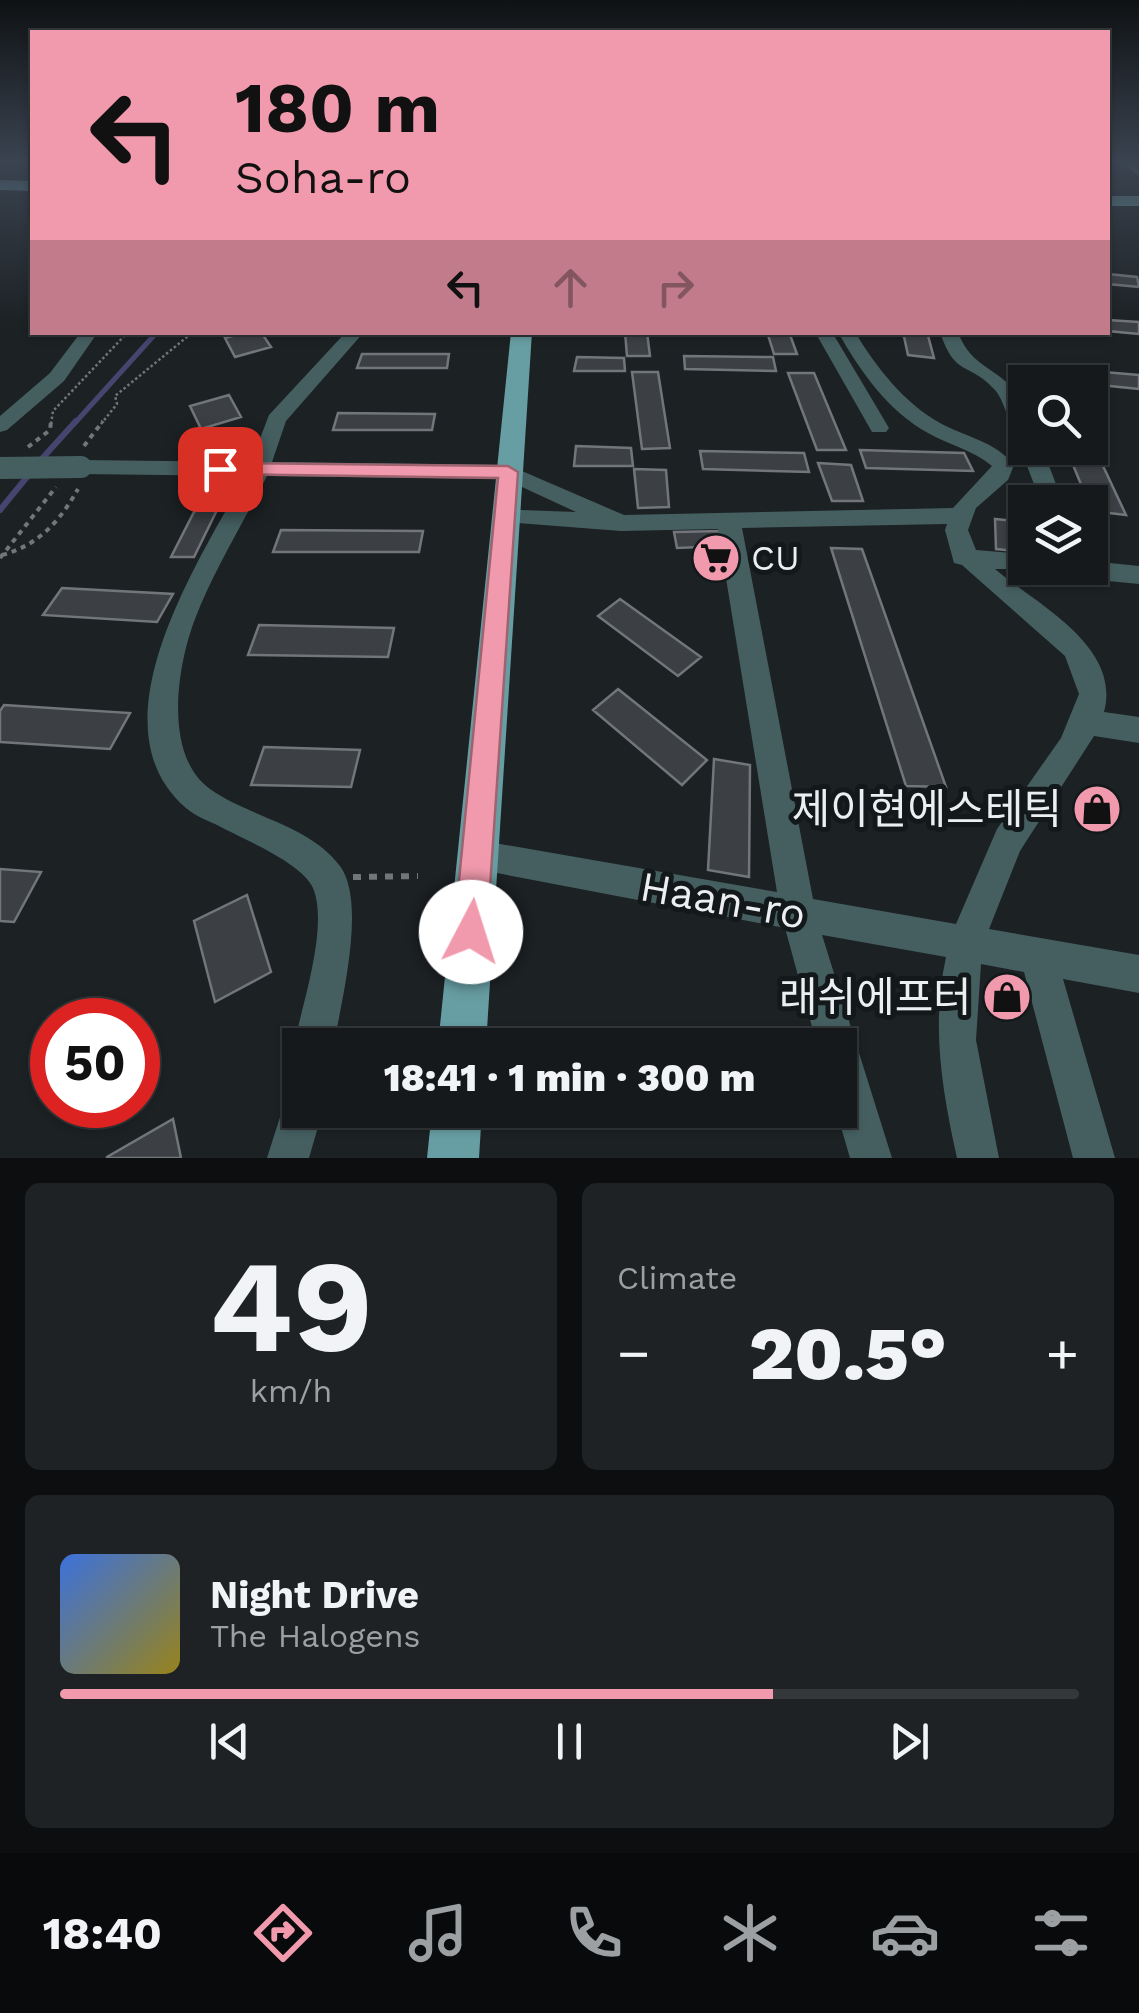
<!DOCTYPE html>
<meta charset="utf-8">
<style>
:root{--surface:#15191b;--page:#1e2224;--text:#f1f3f6;--muted:#9da0a3;--line:#34383a;--accent:#f29aad}
body{margin:0;font-family:"Work Sans","Noto Sans KR",sans-serif;background:var(--page);color:var(--text);height:100vh;display:flex;flex-direction:column;font-size:38px;white-space:nowrap}
*{box-sizing:border-box;margin:0}
p{font-size:32px;color:var(--muted)}
.icon{flex:none;width:55px;height:55px;fill:none;stroke:currentColor;stroke-width:2;stroke-linecap:round;stroke-linejoin:round}
.map{position:relative;height:1158px;overflow:hidden}
.sheet{display:flex;flex-direction:column;gap:25px;padding:25px;background:#0c0e0f;flex:1}
.sheet>*{flex:none}
.hud{position:absolute;left:30px;top:30px;width:1080px;height:305px;border-radius:0px;box-shadow:0 2px 8px #0004,0 0 0 2px var(--line);background:#f29aad;color:#111;overflow:hidden}
.controls{position:absolute;left:1008px;top:365px;display:grid;gap:20px}
.controls a{display:grid;place-items:center;width:100px;height:100px;border-radius:0px;background:var(--surface);box-shadow:0 2px 8px #0004,0 0 0 2px var(--line);font-size:50px}
.speed{position:absolute;left:30px;top:998px;display:flex;gap:20px;font-size:50px;font-weight:700;text-align:center}
.speed>*{display:grid;place-content:center;width:130px;height:130px;border-radius:50%;background:var(--surface);box-shadow:0 2px 8px #0004,0 0 0 2px var(--line);line-height:1}
.speed .limit{border:15px solid #d22;background:#fff;color:#111}
.pin{position:absolute;display:grid;place-items:center;width:85px;height:85px;color:#fff;margin:-42px;border-radius:20px;box-shadow:0 5px 15px #0006}
.me{position:absolute;width:110px;margin:-55px;rotate:5deg;stroke-linejoin:round;filter:drop-shadow(0 0 8px #0008)}
.turn{display:flex;align-items:center;gap:35px;height:210px;padding:0 40px;font-size:45px}
.turn .icon{width:130px;height:130px;stroke-width:2.5}
.turn b{display:block;font-size:70px;line-height:85px}
.lanes{display:flex;align-items:center;height:95px;padding:0 40px;background:#0003;justify-content:center;gap:50px;direction:ltr}
.lanes .off{opacity:.35}
.big{font-size:75px;font-weight:800;line-height:1.1}
.sheet .widget{flex:1;display:flex;flex-direction:column;justify-content:center;gap:15px;min-width:0;padding:0 35px;border-radius:15px;background:var(--page)}
.sheet .dial{align-items:center;gap:0}
.dial b{font-size:130px;line-height:1}
.song{display:flex;align-items:center;gap:30px}
.cover{width:120px;height:120px;border-radius:15px;background:linear-gradient(135deg,hsl(220 70% 55%),hsl(50 70% 35%))}
.played{height:10px;border-radius:5px;background:linear-gradient(90deg,var(--accent) 70%,var(--line) 70%)}
.keys{display:flex;justify-content:space-around;direction:ltr}
.heat{display:flex;justify-content:space-between;align-items:center;font-size:55px;direction:ltr}
.sheet .tiles{flex:1;display:grid;gap:25px;grid-template-columns:1fr 1fr}
.widget:last-child{grid-column:span 2}
.trip{position:absolute;left:282px;top:1028px;width:575px;height:100px;border-radius:0px;background:var(--surface);box-shadow:0 2px 8px #0004,0 0 0 2px var(--line);font-weight:800;line-height:100px;text-align:center}
.dock{display:flex;height:160px;justify-content:space-around;align-items:center;background:#080a0b;color:var(--muted)}
.dock .icon{width:70px;height:70px}
.dock .current{color:var(--accent)}
.dock b{font-size:45px;color:var(--text)}
.map>svg:first-child{display:block}
</style>
<div class="map">
<svg width="1139" height="1158" viewBox="0 0 1139 1158">
<rect width="100%" height="100%" fill="#1c2124"/>
<g fill="none" stroke-linecap="round" stroke-linejoin="round">
<!-- stream-far1 -->
<path stroke="#47456f" stroke-width="5" d="M74,424L157,332"/>
<!-- stream -->
<path stroke="#47456f" stroke-width="6" d="M39,462L76,421
M0,510L31,472"/>
</g>
<!-- building -->
<path fill="#3c3f43" stroke="#72767a" stroke-width="2.5" d="M1108,274L1137,277L1139,287L1108,284Z
M1108,320L1139,322V334L1108,331Z
M247,332H261L271,347L235,357L225,338Z
M625,332H647L650,356H627Z
M767,332H789L797,354H774Z
M903,332H927L934,358L908,355Z
M362,354H449L447,368H357Z
M684,356L773,357L776,371L685,369Z
M577,357L624,358L625,371H574Z
M1092,371L1139,375V389L1100,385Z
M632,372H658L670,448L642,449Z
M788,373H814L846,450H817Z
M229,395L241,417L201,429L190,406Z
M338,413L435,414L432,430H333Z
M576,446L631,448L633,466H574Z
M1066,448L1096,451L1126,515L1092,511Z
M860,450L964,453L973,471L866,468Z
M700,451L804,453L809,472L703,469Z
M818,463L851,465L863,501H832Z
M634,469L666,470L669,507L638,508Z
M209,504L218,508L194,557H171L194,512Z
M995,519L1025,522V552L996,549Z
M281,530L423,531L419,552H273Z
M722,531L730,569H706L701,547L677,548L674,532Z
M831,548L862,549L946,787L906,786Z
M62,588L173,594L157,622L43,615Z
M620,599L701,657L678,676L598,616Z
M259,625L394,628L388,657L248,655Z
M618,689L707,760L682,785L593,710Z
M4,705L130,713L110,749L0,742V711Z
M264,747L360,750L351,787L251,785Z
M714,759L750,765L749,877L708,870Z
M0,869L41,872L14,922L0,921Z
M247,895L271,972L215,1002L194,921Z
M637,1031L817,1039L818,1045H637Z
M173,1119L181,1158H107V1157Z"/>
<g fill="none" stroke-linecap="round" stroke-linejoin="round">
<!-- path-far2 -->
<path stroke="#727679" stroke-width="2.5" stroke-dasharray="2.5 2.5" stroke-linecap="butt" d="M51,424L53,411L128,332
M101,424L117,404L115,396L193,332"/>
<!-- path-far1 -->
<path stroke="#727679" stroke-width="4" stroke-dasharray="5 5" stroke-linecap="butt" d="M84,446L103,421
M28,447L50,430L51,421
M2,555C39,545 60,521 78,489
M0,558L56,487"/>
<!-- path -->
<path stroke="#727679" stroke-width="6" stroke-dasharray="8 8" stroke-linecap="butt" d="M353,877L418,876"/>
<!-- minor -->
<path fill="#455f61" fill-rule="evenodd" d="M81,332H98L64,381L7,430L0,432V416L50,373Z
M346,332H364L286,421L272,462L508,465L624,515L953,508L992,466C973,450 949,445 928,433C888,411 860,371 838,332H855C876,367 904,403 940,423C965,437 995,441 1014,465L1008,480L976,508L968,530L976,550L1025,554V568L1034,569H995C1036,604 1122,646 1104,712L1139,717V743L1094,736L1020,851L989,929L1139,955V993L1063,979L1115,1158H1073L1024,972L981,964L976,1040L999,1158H957C942,1090 931,1026 946,957L822,935L892,1158H850L836,1110H840V1045H817L785,928L465,867L460,856L465,845L477,840L777,892L718,529L621,531L505,522L493,514L497,509L576,512L505,479L267,476C243,523 214,570 195,619C177,666 163,755 210,789C249,817 310,825 340,866C367,903 341,1001 334,1045H300V1058L294,1045C302,1005 329,926 313,888C302,863 243,839 219,826C209,821 195,816 186,808C89,725 201,558 245,476L81,474L70,467L81,460L251,462L269,415ZM947,524L945,530L954,563L962,565L1065,656L1079,694L1061,738L997,829L956,924L813,899L742,528Z
M815,332H832L889,428L886,432H872Z
M940,332H958C976,383 1025,362 1025,437C1008,432 1007,404 995,390C969,361 955,378 940,332Z
M1024,444L1025,448H1042L1063,502H1041L1020,448Z
M1090,561L1139,566V584L1068,577L1056,568H1090Z
M300,1090V1110H323L309,1158H267L287,1095Z"/>
<!-- major -->
<path fill="#679ea3" fill-rule="evenodd" d="M1121,162H1137L1139,176Z
M0,180L32,181V191L0,190Z
M1108,196H1139V206H1108Z
M511,332H532L486,1045H438Z
M432,1110H482L479,1158H427Z"/>
<!-- minor-bridge -->
<path stroke="#455f61" stroke-width="22" d="M0,468L81,467"/>
</g>
<!-- sky -->
<linearGradient id="sky" x2="0" y2="1"><stop stop-color="#0f1214"/><stop offset="0.5" stop-color="#3a4350"/><stop offset="1" stop-color="#3a4350" stop-opacity="0"/></linearGradient>
<rect width="1139" height="324" fill="url(#sky)"/>
<!-- route -->
<path fill="#f29aad" stroke="#9d6470" stroke-width="2.5" d="M220,463L508,466L518,472L487,932L482,943L471,948L459,943L454,932L498,478L213,474V465Z"/>
<!-- icons -->
<defs>
<g id="supermarket-disc" transform="scale(2.5)"><circle r="9.5" fill="#f29aad" stroke="#13181a"/><path d="M-6-5.5h2.5l.6 2H6L4.5 2H-2.5L-4.4-4H-6ZM-1.5 3.2a1.3 1.3 0 1 0 .1 0ZM3 3.2a1.3 1.3 0 1 0 .1 0Z" fill="#111"/></g>
<g id="shop-disc" transform="scale(2.5)"><circle r="9.5" fill="#f29aad" stroke="#13181a"/><path d="M-5-2.5h2.3a2.7 3.5 0 0 1 5.4 0H5L5.5 6h-11ZM-1.5-2.5h3a1.5 2.3 0 0 0-3 0Z" fill="#111"/></g>
</defs>
<g fill-rule="evenodd">
<use href="#supermarket-disc" x="716" y="558"/>
<use href="#shop-disc" x="1097" y="809"/>
<use href="#shop-disc" x="1007" y="997"/>
</g>
<g text-anchor="middle" dominant-baseline="central" stroke-width="10" stroke-linejoin="round" paint-order="stroke">
<!-- poi labels -->
<g font-size="35" fill="#eceff1" stroke="#13181a" text-anchor="start">
<text x="751" y="558">CU</text>
</g>
<!-- near-poi labels -->
<g font-size="42" fill="#eceff1" stroke="#13181a" text-anchor="end">
<text x="1062" y="809">제이현에스테틱</text>
<text x="972" y="997">래쉬에프터</text>
</g>
<!-- near-street labels -->
<g font-size="42" fill="#eceff1" stroke="#13181a">
<text transform="translate(723 900) rotate(10)">Haan-ro</text>
</g>
</g>
</svg>
<div class="controls">
<a><svg class="icon" aria-label="search" viewBox="0 0 24 24"><circle cx="10" cy="10" r="6"/><path d="M15 15l6 6"/></svg></a>
<a><svg class="icon" aria-label="layers" viewBox="0 0 24 24"><path d="M12 4l9 5-9 5-9-5zM3 14l9 5 9-5"/></svg></a>
</div>
<div class="speed"><div class="limit">50</div></div>
<div class="pin" style="left:220px;top:469px;background:#d93025"><svg class="icon" aria-label="arrive" viewBox="0 0 24 24"><path d="M6 21V4h12l-3 4 3 4H6"/></svg></div>
<svg class="me" style="left:471px;top:932px" viewBox="-20 -20 40 40"><circle r="19" fill="#fff"/><path d="M0-13L10 11 0 6-10 11z" fill="#f29aad"/></svg>
<div class="trip">18:41 · 1 min · 300 m</div>
<div class="hud">
<div class="turn"><svg class="icon" aria-label="left" viewBox="0 0 24 24"><path d="M17 20v-9H6M10 6l-5 5 5 5"/></svg><div><b>180 m</b>Soha-ro</div></div>
<div class="lanes"><svg class="icon" aria-label="left" viewBox="0 0 24 24"><path d="M17 20v-9H6M10 6l-5 5 5 5"/></svg><svg class="icon off" aria-label="ahead" viewBox="0 0 24 24"><path d="M12 20V5M6 11l6-6 6 6"/></svg><svg class="icon off" aria-label="right" viewBox="0 0 24 24"><path d="M7 20v-9h11M14 6l5 5-5 5"/></svg></div>
</div>
</div>
<section class="sheet">
<div class="tiles">
<div class="widget dial"><b>49</b><p>km/h</p></div>
<div class="widget"><p>Climate</p>
<div class="heat"><a>−</a><b class="big">20.5°</b><a>+</a></div>
</div>
<div class="widget">
<div class="song"><i class="cover"></i><div><b>Night Drive</b><p>The Halogens</p></div></div>
<div class="played"></div>
<div class="keys"><svg class="icon" aria-label="previous" viewBox="0 0 24 24"><path d="M18 5L8 12l10 7zM5 5v14"/></svg><svg class="icon" aria-label="pause" viewBox="0 0 24 24"><path d="M8 5v14M16 5v14"/></svg><svg class="icon" aria-label="next" viewBox="0 0 24 24"><path d="M6 5l10 7-10 7zM19 5v14"/></svg></div>
</div>
</div>
</section>
<nav class="dock">
<b>18:40</b>
<svg class="icon current" aria-label="directions" viewBox="0 0 24 24"><path d="M12 3l9 9-9 9-9-9zM9 14v-3h6M13 9l2 2-2 2"/></svg>
<svg class="icon" aria-label="music" viewBox="0 0 24 24"><path d="M9 18V5l10-2v13"/><circle cx="6" cy="18" r="3"/><circle cx="16" cy="16" r="3"/></svg>
<svg class="icon" aria-label="phone" viewBox="0 0 24 24"><path d="M5 4h4l2 5-3 2q2 4 5 5l2-3 5 2v4C11 20 4 13 5 4z"/></svg>
<svg class="icon" aria-label="climate" viewBox="0 0 24 24"><path d="M12 3v18M4 7l16 10M4 17L20 7"/></svg>
<svg class="icon" aria-label="car" viewBox="0 0 24 24"><path d="M5 17H2v-5l4-1 3-4h7l3 4 3 1v5h-3M9 17h6M6 11h13"/><circle cx="7" cy="17" r="2"/><circle cx="17" cy="17" r="2"/></svg>
<svg class="icon" aria-label="filters" viewBox="0 0 24 24"><path d="M4 7h16M4 17h16"/><circle cx="9" cy="7" r="2"/><circle cx="15" cy="17" r="2"/></svg>
</nav>
